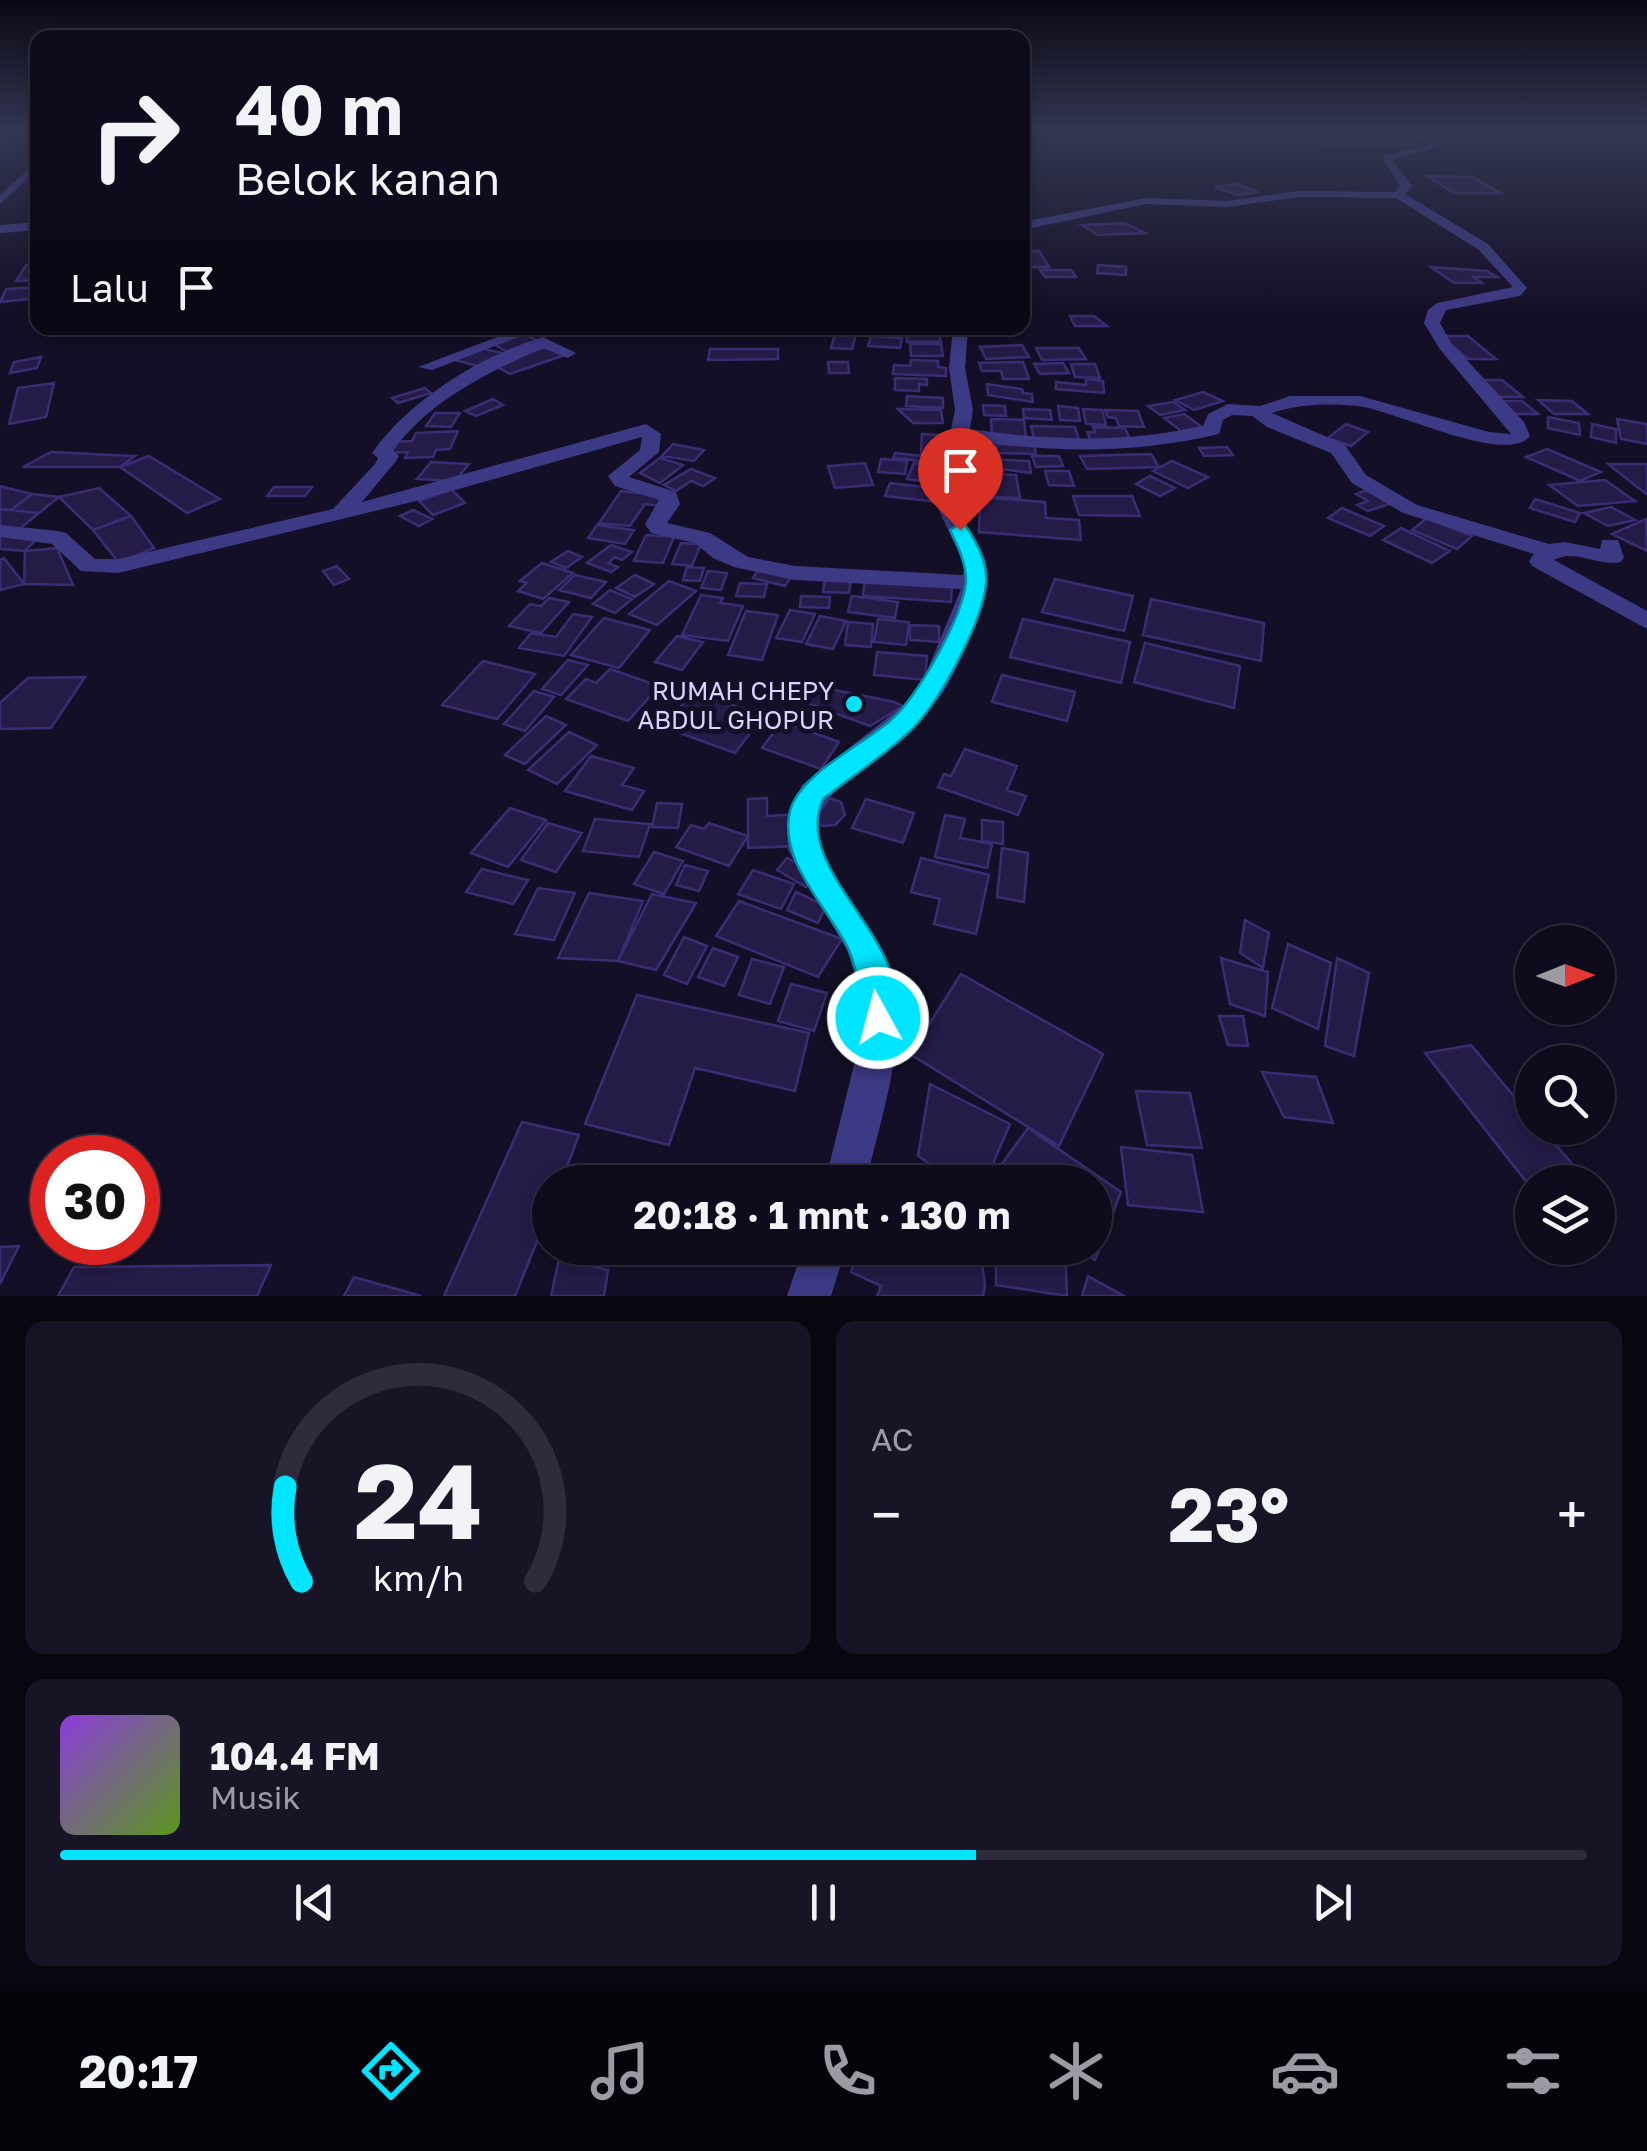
<!DOCTYPE html>
<html lang="id">
<meta charset="utf-8">
<style>
:root{--surface:#0e0b1c;--page:#171425;--text:#f1f3f6;--muted:#9b9ba3;--line:#2e2b3b;--accent:#00e5ff}
body{margin:0;font-family:"Golos Text",sans-serif;background:var(--page);color:var(--text);height:100vh;display:flex;flex-direction:column;font-size:38px;white-space:nowrap}
*{box-sizing:border-box;margin:0}
p{font-size:32px;color:var(--muted)}
.icon{flex:none;width:55px;height:55px;fill:none;stroke:currentColor;stroke-width:2;stroke-linecap:round;stroke-linejoin:round}
.map{position:relative;height:1296px;overflow:hidden}
.side{display:flex;flex-direction:column;gap:25px;padding:25px;background:#08060f;flex:1}
.side>*{flex:none}
.hud{position:absolute;left:30px;top:30px;width:1000px;height:305px;border-radius:20px;box-shadow:0 5px 15px #0003,0 0 0 2px var(--line);background:#0e0b1c;color:var(--text);overflow:hidden}
.needle{width:65px;rotate:89deg}
.fabs{position:absolute;left:1515px;top:925px;display:grid;gap:20px}
.fabs a{display:grid;place-items:center;width:100px;height:100px;border-radius:50%;background:var(--surface);box-shadow:0 5px 15px #0003,0 0 0 2px var(--line);font-size:50px}
.speed{position:absolute;left:30px;top:1135px;display:flex;gap:20px;font-size:50px;font-weight:700;text-align:center}
.speed>*{display:grid;place-content:center;width:130px;height:130px;border-radius:50%;background:var(--surface);box-shadow:0 5px 15px #0003,0 0 0 2px var(--line);line-height:1}
.speed .limit{border:15px solid #d22;background:#fff;color:#111}
.pin{position:absolute;display:grid;place-items:center;width:85px;height:85px;color:#fff;margin:-102px -42px;border-radius:50% 50% 50% 0;rotate:-45deg;box-shadow:0 0 10px #0007}
.pin .icon{rotate:45deg}
.me{position:absolute;width:110px;margin:-55px;rotate:353deg;stroke-linejoin:round;filter:drop-shadow(0 0 8px #0008)}
.turn{display:flex;align-items:center;gap:35px;height:210px;padding:0 40px;font-size:45px}
.turn .icon{width:130px;height:130px;stroke-width:2.5}
.turn b{display:block;font-size:70px;line-height:85px}
.then{display:flex;align-items:center;height:95px;padding:0 40px;background:#0003;gap:20px;font-size:38px}
.big{font-size:75px;font-weight:700;line-height:1.1}
.side .card{flex:1;display:flex;flex-direction:column;justify-content:center;gap:15px;min-width:0;padding:0 35px;border-radius:20px;background:var(--page)}
.side .dial{align-items:center;gap:0}
.dial svg{height:260px;overflow:visible;fill:none;stroke:var(--line);stroke-width:7;stroke-linecap:round;text-anchor:middle}
.dial text{fill:var(--text);stroke:none}
.song{display:flex;align-items:center;gap:30px}
.cover{width:120px;height:120px;border-radius:15px;background:linear-gradient(135deg,hsl(270 70% 55%),hsl(90 70% 35%))}
.played{height:10px;border-radius:5px;background:linear-gradient(90deg,var(--accent) 60%,var(--line) 60%)}
.keys{display:flex;justify-content:space-around;direction:ltr}
.heat{display:flex;justify-content:space-between;align-items:center;font-size:55px;direction:ltr}
.side .tiles{flex:1;display:grid;gap:25px;grid-template-columns:1fr 1fr}
.card:last-child{grid-column:span 2}
.trip{position:absolute;left:532px;top:1165px;width:580px;height:100px;border-radius:50px;background:var(--surface);box-shadow:0 5px 15px #0003,0 0 0 2px var(--line);font-weight:700;line-height:100px;text-align:center}
.menu{display:flex;height:160px;justify-content:space-around;align-items:center;background:#06040b;color:var(--muted)}
.menu .icon{width:70px;height:70px}
.menu .current{color:var(--accent)}
.menu b{font-size:45px;color:var(--text)}
.map>svg:first-child{display:block}
</style>
<div class="map">
<svg width="1647" height="1296" viewBox="0 0 1647 1296">
<rect width="100%" height="100%" fill="#130f26"/>
<!-- building -->
<path fill="#241b47" stroke="#3b2d73" stroke-width="2.5" d="M1427,176L1472,177L1500,193H1454Z
M1236,184L1258,192L1237,195L1215,187Z
M1125,223L1145,233L1098,235L1082,225Z
M1022,251H1039L1049,267H1022Z
M26,265H38V280L16,281Z
M1098,265L1126,267V275L1097,273Z
M1431,267L1487,271L1497,277H1474L1482,283H1454Z
M1040,270H1071L1076,277H1045Z
M38,287V298L0,302L6,289Z
M1070,316H1094L1107,326H1075Z
M918,328H938L941,342H907L906,333H919Z
M524,333L539,342L507,352L492,343Z
M835,333L856,334L852,349L831,348Z
M871,336L902,338L900,348L868,346Z
M1441,336H1468L1496,359H1468Z
M910,344H941L943,356H911Z
M551,345L568,354L510,374L494,365Z
M1022,345L1029,357L986,359L980,347Z
M480,348L506,354L481,367L455,360Z
M1036,348H1079L1086,359L1042,360Z
M710,349H778V359L708,360Z
M41,357L37,368L10,373L14,362Z
M911,360L938,361V367L946,368V376L893,374L894,365L910,366Z
M828,362H848L849,373H829Z
M1023,362L1029,379H1003L1001,371H982L979,363Z
M1063,363L1069,373L1040,374L1034,364Z
M1071,364H1095L1100,378L1075,377Z
M895,378L927,379V385L919,384V391L895,390Z
M1086,379L1103,381L1104,393L1056,389V382L1086,385Z
M1480,380H1502L1523,397H1499Z
M54,383L46,417L9,424L18,388Z
M987,384L1022,389L1023,393L1032,394L1033,402L988,395Z
M425,388L431,393L398,403L392,398Z
M1203,392L1223,401L1194,410L1175,400Z
M907,396L943,398V408L906,406Z
M493,399L503,405L476,416L465,411Z
M1538,400L1572,401L1588,414H1554Z
M1499,401H1522L1538,414H1515Z
M1173,402L1185,410L1160,415L1148,406Z
M983,405L1005,406L1006,416L984,415Z
M1058,406L1078,408L1080,421L1060,420Z
M898,409L941,410L943,423H913Z
M1023,409L1050,410L1052,420L1024,418Z
M1083,409L1102,410L1106,425L1086,424Z
M1105,410L1138,411L1144,427L1119,426L1116,418L1108,417Z
M435,413H460L451,427L426,426Z
M1184,414L1202,427L1181,431L1164,418Z
M1548,417L1579,423L1580,435L1548,428Z
M991,419L1024,420L1026,440L992,438Z
M1617,419L1647,424V444L1621,439Z
M1346,424L1368,432L1351,446L1328,438Z
M1592,424L1616,429V443L1591,437Z
M1031,426L1075,427L1079,440L1034,439Z
M1093,427L1125,428L1131,442L1091,441L1087,432H1095Z
M458,431L450,449L436,450L433,457L405,458L408,452L385,453L391,442L412,441L416,433Z
M922,434L938,435L937,455L921,454Z
M673,444L704,450L694,461L662,456Z
M996,444L1034,445L1036,454L997,453Z
M1227,447L1233,455L1204,456L1199,448Z
M1547,449L1601,472L1580,481L1526,457Z
M51,452L135,456L120,467H23Z
M895,453L941,458L939,463L893,458Z
M1151,454L1159,467L1087,469L1080,456Z
M149,456L220,499L187,513L120,467Z
M1032,456H1059L1063,466L1036,467Z
M660,458L683,465L660,483L640,473Z
M881,459L907,461L905,474L878,472Z
M985,459L1029,461L1031,473L986,467Z
M1172,461L1208,477L1188,488L1153,471Z
M431,462L469,464L455,481L417,479Z
M865,463L873,485L835,488L828,466Z
M914,463L934,466L927,482L907,479Z
M1608,464H1647V494H1646Z
M691,469L715,478L703,486L691,481L676,491L664,485Z
M1045,471H1069L1074,486L1049,485Z
M971,474L1016,475L1020,498L973,496Z
M1150,476L1175,488L1160,496L1136,484Z
M1605,480L1635,501L1578,506L1549,485Z
M890,483L941,489L937,502L885,496Z
M0,486L32,494L11,510L0,509Z
M274,487H312L305,496H267Z
M99,488L131,516L93,530L59,497Z
M1373,488L1396,502L1368,511L1357,505L1368,501L1356,494Z
M451,489L465,503L433,515L419,501Z
M621,491L667,496L661,506L645,504L630,526L599,523Z
M32,494L59,497L39,513L11,510Z
M1073,496H1132L1140,516L1079,515Z
M980,497L1045,502L1046,518L1079,520L1081,540L979,532Z
M1535,499L1580,513L1575,522L1530,508Z
M1611,507L1635,520L1608,526L1584,513Z
M1342,508L1384,526L1370,536L1328,518Z
M0,509L39,513L17,531L0,528Z
M413,510L432,519L419,526L400,516Z
M131,516L154,548L119,563L93,530Z
M1427,518L1472,536L1457,549L1412,530Z
M1646,519L1647,551L1612,534Z
M597,525L634,530L625,544L588,538Z
M1401,528L1450,551L1432,563L1383,540Z
M0,534L38,538L25,551L0,549Z
M646,535L674,537L663,563L634,561Z
M681,543L701,544L692,566L672,564Z
M611,545L632,552L622,560L615,557L608,563L618,567L611,572L587,563Z
M57,548L73,585L24,584L25,551Z
M568,551L582,557L566,568L551,562Z
M4,558L24,584L0,590V560Z
M542,563L573,573L543,599L518,591L527,583L520,581Z
M337,566L349,579L334,585L323,571Z
M687,567L704,568L700,581L683,580Z
M760,568L792,575L785,586L753,578Z
M708,571L727,573L721,590L701,588Z
M575,575L606,582L591,598L559,590Z
M635,575L654,584L635,597L616,588Z
M825,578L851,579L849,593L823,592Z
M865,578L952,584L951,602L863,596Z
M1055,579L1133,596L1124,631L1042,612Z
M669,581L696,591L657,625L629,614Z
M740,583L767,584L764,597L736,596Z
M610,590L632,599L615,613L593,604Z
M701,595L723,598L720,603L743,606L728,641L682,635Z
M801,596L830,597L829,608L800,607Z
M852,596L898,602L895,618L848,612Z
M549,598L569,602L541,633L509,626L530,604L541,606Z
M1151,599L1264,623L1261,661L1143,635Z
M790,610L815,614L802,642L776,638Z
M746,611L778,615L762,660L728,655Z
M573,614L592,617L564,656L519,648L531,633L556,637Z
M820,616L846,621L833,649L806,644Z
M604,618L650,630L619,668L571,655Z
M878,619L909,622L906,645L874,642Z
M1023,619L1130,642L1121,683L1010,657Z
M848,622L873,624L871,647L845,645Z
M910,625L939,626V642L910,640Z
M677,636L703,642L682,670L655,662Z
M1145,643L1240,666L1234,708L1134,682Z
M877,652L927,656L925,680L874,675Z
M568,660L588,665L561,695L542,689Z
M483,661L535,674L497,719L442,705Z
M610,669L659,686L628,721L566,699L586,679L596,683Z
M1002,675L1075,692L1067,721L992,702Z
M85,677L51,728L0,729V703L28,678Z
M805,684L894,702L903,706L870,726L802,701Z
M534,691L554,697L525,731L504,724Z
M694,691L763,716L735,753L663,727Z
M546,716L566,725L525,764L505,755Z
M782,721L839,742L821,769L762,748Z
M569,732L597,745L557,784L528,770Z
M965,749L1017,766L1007,790L1026,796L1018,815L938,787L944,774L951,776Z
M591,756L634,768L622,785L644,791L632,810L565,791Z
M767,798V816L796,814L798,846L748,848V799Z
M830,798L841,802L845,815L835,825L823,826L813,821Z
M866,799L914,813L903,843L852,828Z
M657,803L682,804L678,828L652,827Z
M510,808L546,820L508,867L471,853Z
M945,815L965,819L960,838L992,844L987,868L935,857Z
M595,819L650,824L639,857L583,851Z
M982,820L1003,822V844L982,841Z
M548,823L582,833L556,872L521,860Z
M709,823L748,836L729,866L676,847L691,825L704,829Z
M1002,848L1028,853L1024,902L997,897Z
M654,852L683,861L664,894L634,884Z
M787,858L817,873L806,887L777,870Z
M921,858L989,875L976,934L934,924L940,899L911,892Z
M685,865L708,871L699,891L676,885Z
M482,869L528,880L513,904L466,892Z
M753,870L794,884L781,909L738,894Z
M538,888L575,893L554,940L515,934Z
M796,892L826,906L818,923L787,910Z
M589,893L643,901L618,961L558,958Z
M652,894L696,903L656,970L618,961Z
M739,901L842,939L818,977L716,936Z
M1245,920L1269,933L1263,968L1240,953Z
M684,937L707,946L687,984L664,975Z
M1288,944L1331,963L1318,1029L1272,1008Z
M713,948L738,957L724,986L698,977Z
M1221,958L1268,972L1265,1016L1230,1004Z
M1337,958L1369,973L1354,1056L1325,1046Z
M752,959L784,967L770,1004L739,995Z
M961,974L1103,1054L1059,1146L910,1054Z
M791,984L827,993L814,1031L778,1021Z
M637,995L809,1033L795,1091L695,1068L669,1145L585,1124Z
M1219,1016H1243L1248,1046L1228,1045Z
M1471,1045L1532,1118V1128H1541L1588,1182H1532V1189L1425,1053Z
M1262,1072L1316,1077L1333,1123L1284,1117Z
M930,1084L1010,1124L985,1182H956L918,1156Z
M1136,1091L1190,1093L1202,1148L1147,1145Z
M522,1122L579,1135L561,1182H550V1209L515,1296H444Z
M1028,1128L1121,1192L1095,1260L1072,1248H1095V1182H997L996,1172Z
M1121,1147L1192,1155L1203,1212L1128,1205Z
M592,1168L623,1174L620,1182H587Z
M19,1246L0,1284V1247Z
M859,1248H980L985,1285L983,1296H877L881,1286L851,1272Z
M996,1248H1065L1067,1296L996,1285Z
M559,1259L608,1270L604,1296H551Z
M271,1265L257,1296H58L74,1267Z
M1088,1276L1124,1296H1082Z
M354,1277L421,1296H344Z"/>
<g fill="none" stroke-linecap="round" stroke-linejoin="round">
<!-- minor -->
<path fill="#3d3a85" fill-rule="evenodd" d="M1409,131H1420L1441,146L1392,160L1412,186L1405,194L1488,244L1527,288L1520,296L1446,310L1440,323L1451,343L1524,422L1530,436C1507,466 1393,410 1358,406C1330,403 1298,404 1272,413L1345,445L1366,475L1417,505L1549,544L1565,542L1600,549L1602,540H1618L1624,557L1621,562C1598,567 1574,548 1554,560L1647,611V629L1532,566L1529,561L1534,554L1403,513L1352,483L1331,453L1267,427L1252,416L1232,415L1223,420L1219,434C1135,454 1052,453 968,440C964,458 953,490 958,507C964,527 985,547 987,569C989,599 961,662 945,689C919,734 821,780 817,825C814,868 886,934 895,987C905,1051 880,1121 866,1182H825L857,1053L859,987L847,950L788,850L787,824L802,785L910,700L922,683L961,589L795,580L734,567L713,558L695,543L651,533L645,524L659,500L615,486L608,476L640,450L642,437L416,501L118,573L81,571L52,544L0,537V525L58,531L66,533L95,559H118L333,509L375,464L378,458L372,453C410,399 480,356 543,337L576,353L568,358L543,348C490,371 427,402 393,451L399,456L396,461L362,502L646,424L661,434L659,452L629,477L676,492L680,504L667,523L710,533L748,557L795,566L963,575L965,566L936,504L955,410L949,368L953,328H968L965,368L973,410L970,429C1048,441 1126,443 1203,426L1208,414L1228,404L1260,406L1290,396H1360L1489,432L1511,434L1439,348L1424,323L1428,310L1437,303L1513,287L1479,250L1396,198L1300,197L1227,207L1146,204L1022,230V222L1146,198L1227,201L1300,191L1395,192L1400,186L1382,156L1428,145Z
M1323,142L1409,143L1414,146L1326,147Z
M38,160V169L0,204V195Z
M38,222V230L0,233V225Z
M521,328H542L432,370L418,367Z
M803,1248H846L831,1296H787Z"/>
</g>
<!-- sky -->
<linearGradient id="sky" x2="0" y2="1"><stop stop-color="#0a0815"/><stop offset="0.42" stop-color="#333752"/><stop offset="1" stop-color="#333752" stop-opacity="0"/></linearGradient>
<rect width="1647" height="312" fill="url(#sky)"/>
<!-- route -->
<path fill="#00e5ff" stroke="#0095a6" stroke-width="2.5" d="M960,524L966,526C977,543 988,563 986,584C982,623 938,706 908,733C882,757 851,777 823,799C789,874 926,948 890,1029L878,1033L867,1029C856,1004 861,975 848,948C827,906 778,861 790,811C800,773 863,745 891,720C917,698 964,615 966,581C966,563 958,546 950,530Z"/>
<!-- markers -->
<circle fill="#00e5ff" stroke="#130f26" stroke-width="4" cx="854" cy="704" r="10"/>
<g text-anchor="middle" dominant-baseline="central" stroke-width="10" stroke-linejoin="round" paint-order="stroke">
<!-- poi labels -->
<g font-size="25" fill="#d9d4ff" stroke="#130f26" text-anchor="end">
<text x="834" y="690">RUMAH CHEPY<tspan x="834" dy="29">ABDUL GHOPUR</tspan></text>
</g>
</g>
</svg>
<div class="fabs">
<a><svg class="needle" viewBox="-14 -14 28 28"><path d="M0-13l5 13h-10z" fill="#e53935"/><path d="M0 13l5-13h-10z" fill="#9b9ba3"/></svg></a>
<a><svg class="icon" aria-label="search" viewBox="0 0 24 24"><circle cx="10" cy="10" r="6"/><path d="M15 15l6 6"/></svg></a>
<a><svg class="icon" aria-label="layers" viewBox="0 0 24 24"><path d="M12 4l9 5-9 5-9-5zM3 14l9 5 9-5"/></svg></a>
</div>
<div class="speed"><div class="limit">30</div></div>
<div class="pin" style="left:960px;top:530px;background:#d93025"><svg class="icon" aria-label="arrive" viewBox="0 0 24 24"><path d="M6 21V4h12l-3 4 3 4H6"/></svg></div>
<svg class="me" style="left:878px;top:1018px" viewBox="-20 -20 40 40"><circle r="17" fill="#00e5ff" stroke="#fff" stroke-width="3"/><path d="M0-11L8 9 0 5-8 9z" fill="#fff"/></svg>
<div class="trip">20:18 · 1 mnt · 130 m</div>
<div class="hud">
<div class="turn"><svg class="icon" aria-label="right" viewBox="0 0 24 24"><path d="M7 20v-9h11M14 6l5 5-5 5"/></svg><div><b>40 m</b>Belok kanan</div></div>
<div class="then">Lalu<svg class="icon" aria-label="arrive" viewBox="0 0 24 24"><path d="M6 21V4h12l-3 4 3 4H6"/></svg></div>
</div>
</div>
<section class="side">
<div class="tiles">
<div class="card dial"><svg viewBox="0 0 100 80">
<path d="M14 69A42 42 0 1 1 86 69"/>
<path d="M14 69A42 42 0 0 1 9 40" stroke="#00e5ff"/>
<text x="50" y="56" font-size="32" font-weight="700">24</text>
<text x="50" y="72" font-size="11">km/h</text>
</svg></div>
<div class="card"><p>AC</p>
<div class="heat"><a>−</a><b class="big">23°</b><a>+</a></div>
</div>
<div class="card">
<div class="song"><i class="cover"></i><div><b>104.4 FM</b><p>Musik</p></div></div>
<div class="played"></div>
<div class="keys"><svg class="icon" aria-label="previous" viewBox="0 0 24 24"><path d="M18 5L8 12l10 7zM5 5v14"/></svg><svg class="icon" aria-label="pause" viewBox="0 0 24 24"><path d="M8 5v14M16 5v14"/></svg><svg class="icon" aria-label="next" viewBox="0 0 24 24"><path d="M6 5l10 7-10 7zM19 5v14"/></svg></div>
</div>
</div>
</section>
<nav class="menu">
<b>20:17</b>
<svg class="icon current" aria-label="directions" viewBox="0 0 24 24"><path d="M12 3l9 9-9 9-9-9zM9 14v-3h6M13 9l2 2-2 2"/></svg>
<svg class="icon" aria-label="music" viewBox="0 0 24 24"><path d="M9 18V5l10-2v13"/><circle cx="6" cy="18" r="3"/><circle cx="16" cy="16" r="3"/></svg>
<svg class="icon" aria-label="phone" viewBox="0 0 24 24"><path d="M5 4h4l2 5-3 2q2 4 5 5l2-3 5 2v4C11 20 4 13 5 4z"/></svg>
<svg class="icon" aria-label="climate" viewBox="0 0 24 24"><path d="M12 3v18M4 7l16 10M4 17L20 7"/></svg>
<svg class="icon" aria-label="car" viewBox="0 0 24 24"><path d="M5 17H2v-5l4-1 3-4h7l3 4 3 1v5h-3M9 17h6M6 11h13"/><circle cx="7" cy="17" r="2"/><circle cx="17" cy="17" r="2"/></svg>
<svg class="icon" aria-label="filters" viewBox="0 0 24 24"><path d="M4 7h16M4 17h16"/><circle cx="9" cy="7" r="2"/><circle cx="15" cy="17" r="2"/></svg>
</nav>
